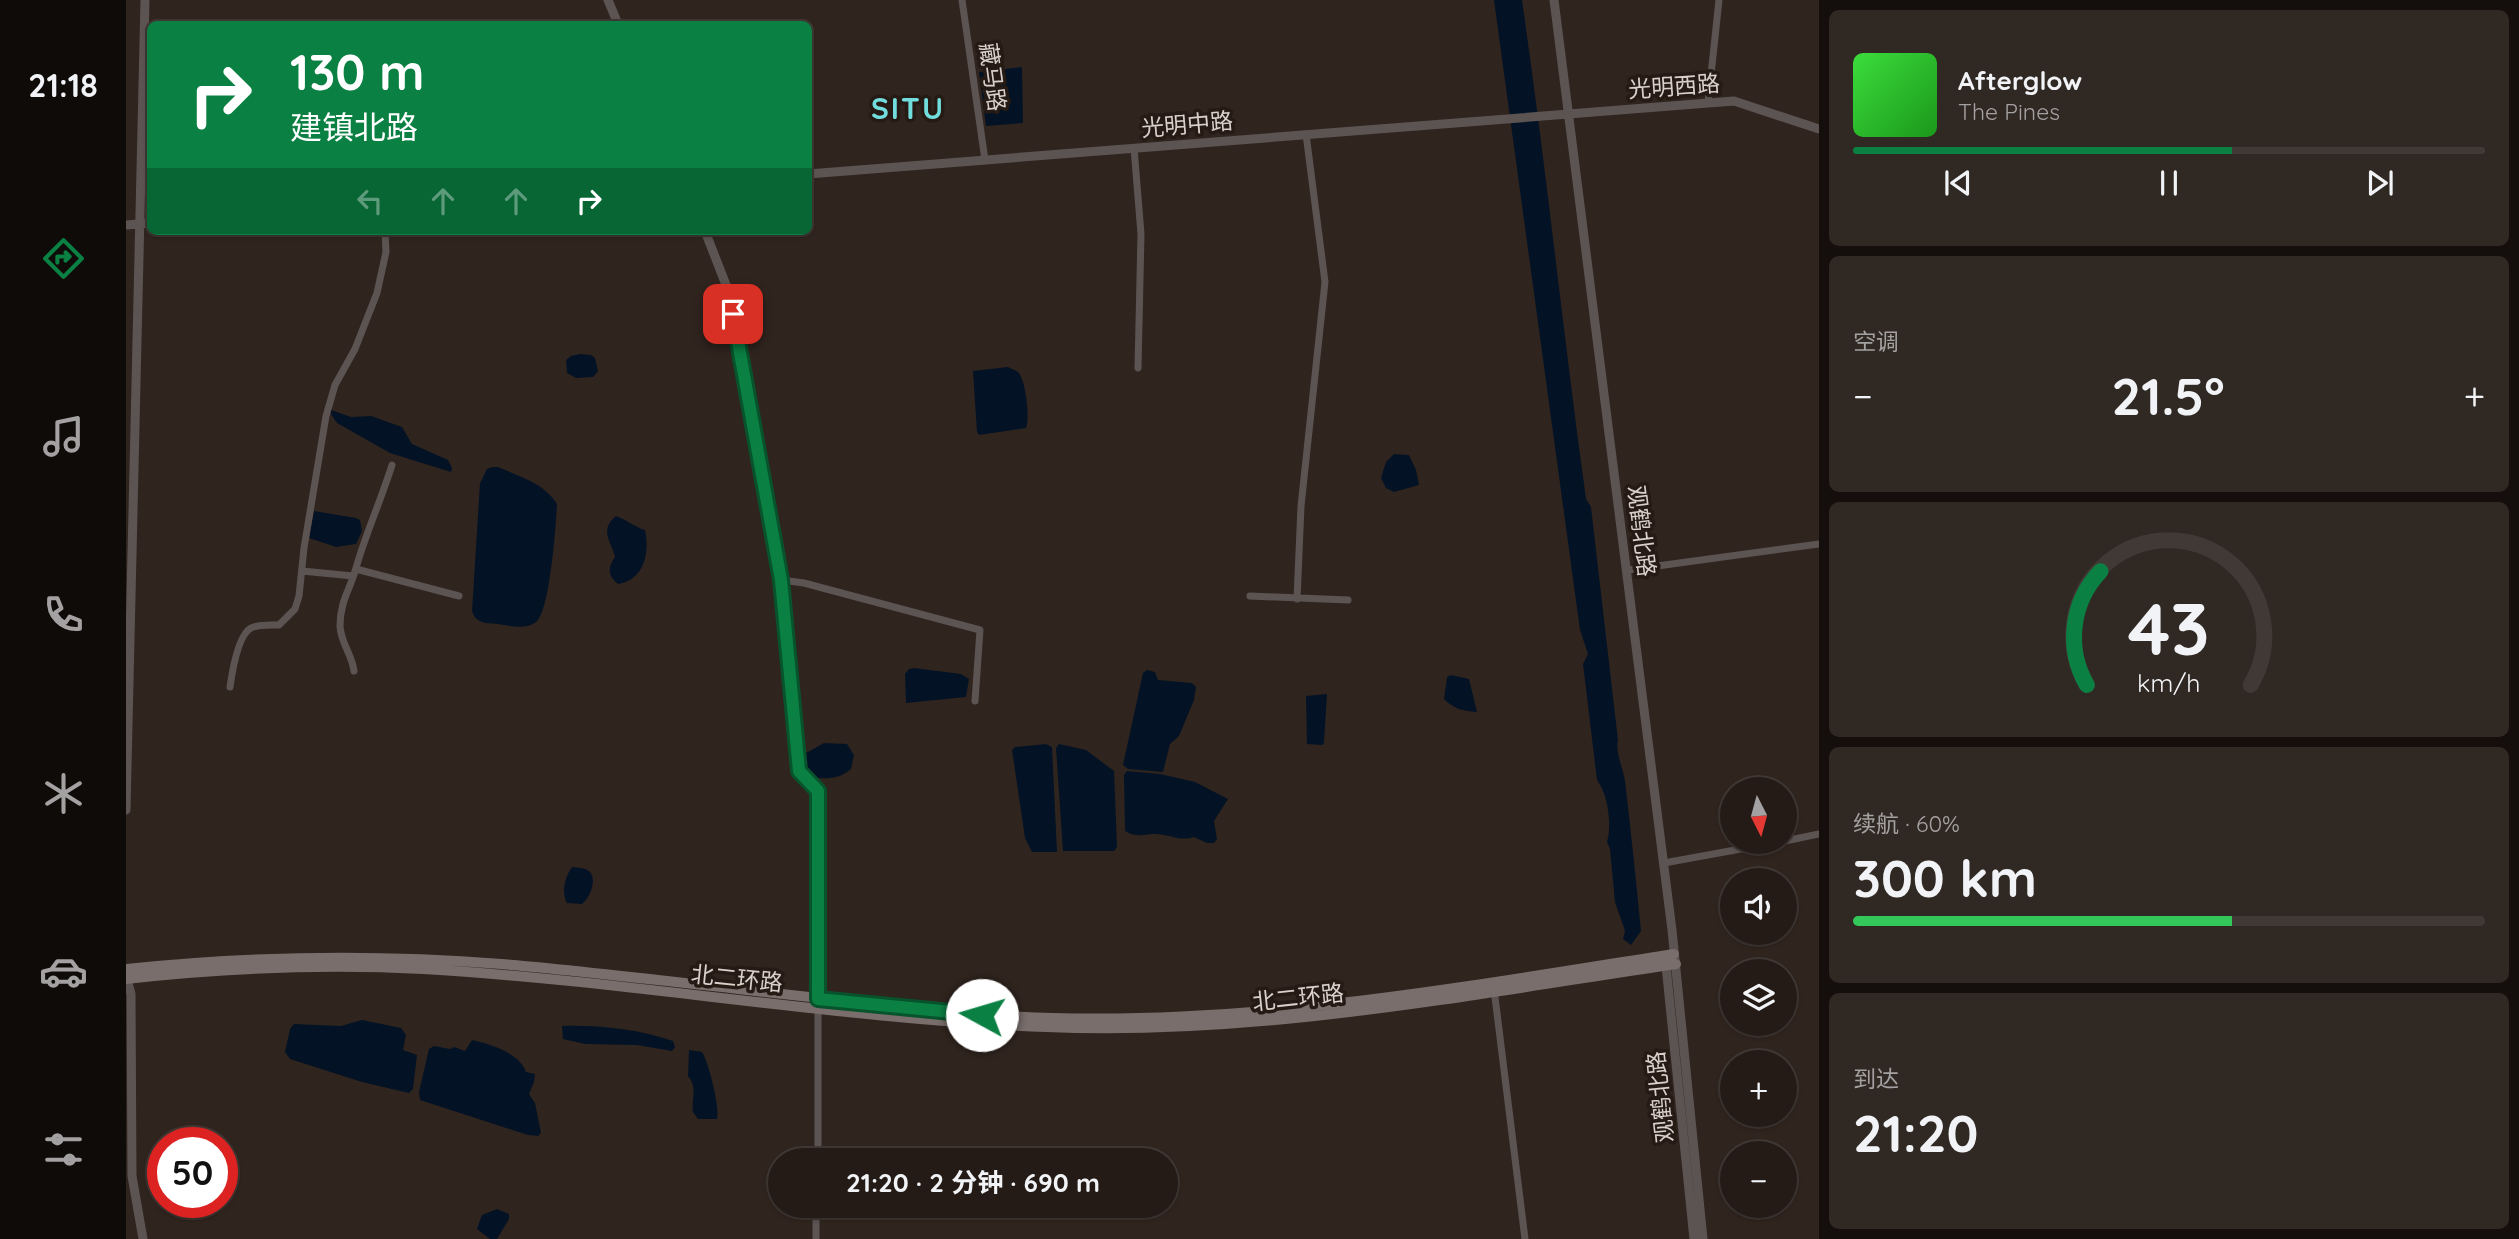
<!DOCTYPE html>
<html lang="zh">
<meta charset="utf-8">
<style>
:root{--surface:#241b16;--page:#302823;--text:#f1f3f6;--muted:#a3a1a1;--line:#413935;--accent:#0b8043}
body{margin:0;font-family:Quicksand,"Noto Sans SC",sans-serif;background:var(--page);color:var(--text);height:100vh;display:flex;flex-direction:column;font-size:26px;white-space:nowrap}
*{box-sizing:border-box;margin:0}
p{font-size:23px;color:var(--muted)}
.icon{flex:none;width:38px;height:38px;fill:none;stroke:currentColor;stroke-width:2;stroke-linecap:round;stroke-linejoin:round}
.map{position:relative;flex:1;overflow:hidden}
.side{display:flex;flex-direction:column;gap:10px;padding:10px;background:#140f0c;width:700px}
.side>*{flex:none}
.top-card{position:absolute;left:21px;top:21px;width:665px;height:214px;border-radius:10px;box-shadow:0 2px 5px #0004,0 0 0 2px var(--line);background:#0b8043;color:#fff;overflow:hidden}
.needle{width:46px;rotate:174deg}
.buttons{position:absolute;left:1594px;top:777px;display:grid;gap:14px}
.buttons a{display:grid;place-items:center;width:77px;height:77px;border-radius:50%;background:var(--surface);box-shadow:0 2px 5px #0004,0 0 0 2px var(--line);font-size:35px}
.speed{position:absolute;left:21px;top:1127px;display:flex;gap:14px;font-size:35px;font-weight:700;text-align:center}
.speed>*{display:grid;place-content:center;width:91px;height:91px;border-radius:50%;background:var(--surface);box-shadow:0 2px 5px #0004,0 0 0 2px var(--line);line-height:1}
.speed .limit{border:10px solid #d22;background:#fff;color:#111}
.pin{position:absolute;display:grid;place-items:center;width:60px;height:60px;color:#fff;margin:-30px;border-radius:14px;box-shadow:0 4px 10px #0006}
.me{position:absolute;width:77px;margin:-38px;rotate:276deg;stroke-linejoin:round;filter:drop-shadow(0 0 5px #0008)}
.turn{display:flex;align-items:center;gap:24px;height:147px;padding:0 28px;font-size:32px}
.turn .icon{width:91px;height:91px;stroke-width:2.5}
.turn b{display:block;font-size:49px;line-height:60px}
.lanes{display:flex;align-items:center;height:66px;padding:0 28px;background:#0003;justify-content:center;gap:35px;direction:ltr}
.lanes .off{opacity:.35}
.big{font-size:52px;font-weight:700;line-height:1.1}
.side .tile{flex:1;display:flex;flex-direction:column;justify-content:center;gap:10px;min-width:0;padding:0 24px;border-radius:10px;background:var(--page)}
.side .dial{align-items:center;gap:0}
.dial svg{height:182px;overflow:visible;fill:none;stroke:var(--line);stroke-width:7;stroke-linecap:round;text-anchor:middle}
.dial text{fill:var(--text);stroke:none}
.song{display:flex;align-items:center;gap:21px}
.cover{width:84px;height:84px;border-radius:10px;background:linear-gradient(135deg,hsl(120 70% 55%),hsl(120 70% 35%))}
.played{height:7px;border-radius:4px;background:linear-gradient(90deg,var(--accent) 60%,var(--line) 60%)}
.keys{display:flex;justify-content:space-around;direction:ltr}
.heat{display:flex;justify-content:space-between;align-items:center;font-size:38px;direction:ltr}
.charge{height:10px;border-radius:5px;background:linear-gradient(90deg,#34c759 60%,var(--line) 0)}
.trip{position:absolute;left:642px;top:1148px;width:410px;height:70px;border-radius:35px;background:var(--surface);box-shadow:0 2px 5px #0004,0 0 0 2px var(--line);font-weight:700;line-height:70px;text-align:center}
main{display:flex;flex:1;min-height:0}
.tabs{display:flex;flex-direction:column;width:126px;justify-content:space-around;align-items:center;background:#0e0b09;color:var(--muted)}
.tabs .icon{width:49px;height:49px}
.tabs .active{color:var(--accent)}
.tabs b{font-size:32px;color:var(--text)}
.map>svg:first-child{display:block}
</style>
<main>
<nav class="tabs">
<b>21:18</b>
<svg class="icon active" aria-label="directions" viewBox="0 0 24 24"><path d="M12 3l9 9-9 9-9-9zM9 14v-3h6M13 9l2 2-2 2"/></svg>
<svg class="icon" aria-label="music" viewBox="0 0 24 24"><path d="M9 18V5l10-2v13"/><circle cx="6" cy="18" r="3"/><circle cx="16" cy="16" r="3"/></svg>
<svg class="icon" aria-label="phone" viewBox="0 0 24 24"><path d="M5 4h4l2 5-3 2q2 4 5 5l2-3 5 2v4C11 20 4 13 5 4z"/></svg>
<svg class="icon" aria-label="climate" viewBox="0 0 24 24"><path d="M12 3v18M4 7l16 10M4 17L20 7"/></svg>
<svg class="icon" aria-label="car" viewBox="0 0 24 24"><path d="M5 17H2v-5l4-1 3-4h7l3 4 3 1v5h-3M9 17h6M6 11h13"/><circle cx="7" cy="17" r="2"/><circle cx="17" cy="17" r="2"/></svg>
<svg class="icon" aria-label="filters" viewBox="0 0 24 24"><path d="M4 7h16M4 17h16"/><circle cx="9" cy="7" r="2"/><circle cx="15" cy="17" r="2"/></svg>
</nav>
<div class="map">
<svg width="1693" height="1239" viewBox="0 0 1693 1239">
<rect width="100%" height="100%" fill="#30241e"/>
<!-- water -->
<path fill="#031325" d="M1368,0H1396C1420,166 1437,333 1460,499L1465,507L1492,740C1489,753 1497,767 1499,781C1505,831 1510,881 1515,931L1505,945L1497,939L1499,931L1489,902L1484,849L1481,842C1486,825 1482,794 1471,780L1457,664L1462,654L1454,630Z
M896,67L897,123L860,126L853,72Z
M454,354L465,355L469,358L472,371L467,377L450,378L441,373L440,360L445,356Z
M882,367C885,369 890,370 892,372C900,380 904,418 900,428L853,435L851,432L847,371Z
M205,410L225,417L245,416L276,427L286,444L322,460L326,468L325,472L264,453L211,423L205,414Z
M1268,454L1283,455L1290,470L1293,485L1268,492L1260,488L1255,478L1260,462Z
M366,467H372C394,477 418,483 431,504C430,524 424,612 410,622C400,630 384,626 372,624C360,623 350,624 346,611L354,483L361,469Z
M188,511L230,518L234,520L236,531L230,544L210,547L183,538Z
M490,516C502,520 508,527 519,530C524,553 518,580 492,584C481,575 482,567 489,557C485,541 473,530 490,516Z
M788,668L835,674L843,679L840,697L780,703L779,674L783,669Z
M1021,670L1029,672L1032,680L1066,683L1070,687L1068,700L1053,736L1044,744L1037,772L1002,769L997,765L1017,673Z
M1325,675L1343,679L1351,712C1337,711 1328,709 1318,699L1321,677Z
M1201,694L1198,743L1196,745L1181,744L1180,696Z
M698,743L721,744L728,755L725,769C714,778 705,779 691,778L681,767L680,753Z
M920,744L926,747L931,852H906L899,838L886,750L889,747Z
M933,744L960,750L988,771L991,847L988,851H937L930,748Z
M1001,771L1034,774L1069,782L1102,799L1088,821L1091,839L1088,843H1081L1068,837C1053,842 1042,833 1027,834C1017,835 1008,837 999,831L998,775Z
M446,867C452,868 459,867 464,872C471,881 464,898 456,904L441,903C435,892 439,877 446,867Z
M236,1020L275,1028L280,1035L277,1050L291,1055L287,1089L283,1093L236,1082L164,1059L159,1052L164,1029L168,1024L215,1026Z
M436,1026C472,1025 512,1029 547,1041L549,1047L546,1051L511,1045L459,1044L437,1039Z
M346,1040C364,1044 394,1053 400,1072L409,1074L408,1082L403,1094L409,1103L415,1133L412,1136L402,1135L294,1100L293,1092L303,1049L308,1046L324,1049L328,1047L339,1051Z
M563,1050L576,1052C583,1063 594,1108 591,1119H572L567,1112C565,1098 572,1088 562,1076Z
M371,1209L383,1214V1219L371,1239H364L351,1229L356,1215Z"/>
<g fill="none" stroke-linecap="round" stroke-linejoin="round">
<!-- minor -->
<path stroke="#5c5453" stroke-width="7" d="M836,0L859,160
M1582,103L1593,0
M1008,148L1015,234L1012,368
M230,569L333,596
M1502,570L1693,544
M176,571L227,576
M655,580L678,583L854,630L849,701
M1124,596L1222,600
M1171,599L1175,506L1199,282L1180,134
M228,671C226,654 215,644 214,626C214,601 224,590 230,568C240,533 255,500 266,465
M104,687C106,673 112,635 125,628C132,624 145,625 153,625L169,609L173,596L178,548L200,416L209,385L229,349L251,293L260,252L259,231
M1659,841L1693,834
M1538,863L1653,842
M1368,989L1399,1239
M692,1160V1008
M690,1239V1206"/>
<!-- tertiary -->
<path stroke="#5c5453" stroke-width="9" d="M482,0L492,24
M1428,0L1546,930L1577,1239
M682,174L1608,101L1693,129
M0,225L24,223
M579,231L602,290L655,580L673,771L692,791V999
M0,810L19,0
M1543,961L1540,966L1568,1239
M0,976L5,994L6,1176L17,1239"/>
<!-- secondary -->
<path stroke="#796e6b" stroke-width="10" d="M0,969C125,956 250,954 375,964C504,975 634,993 763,1005C818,1011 872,1017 927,1018C1137,1024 1342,986 1548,954
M0,979C98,968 198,964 297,969C505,981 712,1019 920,1027C1132,1036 1341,995 1550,964"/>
</g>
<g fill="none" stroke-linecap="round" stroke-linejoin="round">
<!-- route casing -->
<g stroke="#07532c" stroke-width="18">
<path id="route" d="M607,314L655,580L673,771L692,791V999L856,1015"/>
</g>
<!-- route -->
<use href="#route" stroke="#0b8043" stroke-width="12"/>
</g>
<g text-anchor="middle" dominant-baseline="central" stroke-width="7" stroke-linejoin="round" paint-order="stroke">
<!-- street labels -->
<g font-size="23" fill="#d9d0cc" stroke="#261a15">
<text transform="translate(867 77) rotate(82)">藏马路</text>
<text transform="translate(1548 86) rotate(-4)">光明西路</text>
<text transform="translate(1061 124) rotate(-5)">光明中路</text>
<text transform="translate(1516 531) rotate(83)">观鹤北路</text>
<text transform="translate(611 978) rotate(6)">北二环路</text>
<text transform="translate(1172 997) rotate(-6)">北二环路</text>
<text transform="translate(1534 1097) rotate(-96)">观鹤北路</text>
</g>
<!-- district labels -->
<g font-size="30" font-weight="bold" letter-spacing="2" fill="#71dddd" stroke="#261a15">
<text x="782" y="108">SITU</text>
</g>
</g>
</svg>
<div class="buttons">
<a><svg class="needle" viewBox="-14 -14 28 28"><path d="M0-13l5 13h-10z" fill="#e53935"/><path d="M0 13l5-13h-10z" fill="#a3a1a1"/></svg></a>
<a><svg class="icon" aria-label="sound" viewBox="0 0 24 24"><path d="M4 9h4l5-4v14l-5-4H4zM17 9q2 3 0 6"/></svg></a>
<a><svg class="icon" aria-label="layers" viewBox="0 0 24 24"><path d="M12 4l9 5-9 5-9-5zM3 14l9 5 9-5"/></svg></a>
<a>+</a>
<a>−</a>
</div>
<div class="speed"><div class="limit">50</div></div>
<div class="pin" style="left:607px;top:314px;background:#d93025"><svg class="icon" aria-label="arrive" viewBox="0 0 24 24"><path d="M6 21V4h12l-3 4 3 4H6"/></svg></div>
<svg class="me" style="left:856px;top:1015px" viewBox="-20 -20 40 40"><circle r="19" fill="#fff"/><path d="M0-13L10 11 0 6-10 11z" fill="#0b8043"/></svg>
<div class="trip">21:20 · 2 分钟 · 690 m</div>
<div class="top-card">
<div class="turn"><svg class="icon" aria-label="right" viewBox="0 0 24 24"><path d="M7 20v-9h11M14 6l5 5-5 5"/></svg><div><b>130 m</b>建镇北路</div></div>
<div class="lanes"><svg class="icon off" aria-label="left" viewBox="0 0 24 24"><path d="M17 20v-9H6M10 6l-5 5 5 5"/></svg><svg class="icon off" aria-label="ahead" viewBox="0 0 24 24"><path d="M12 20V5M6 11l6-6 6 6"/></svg><svg class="icon off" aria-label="ahead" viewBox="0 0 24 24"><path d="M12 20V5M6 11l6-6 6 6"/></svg><svg class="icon" aria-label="right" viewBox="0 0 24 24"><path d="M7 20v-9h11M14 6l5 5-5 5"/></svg></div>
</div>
</div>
<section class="side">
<div class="tile">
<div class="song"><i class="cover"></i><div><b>Afterglow</b><p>The Pines</p></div></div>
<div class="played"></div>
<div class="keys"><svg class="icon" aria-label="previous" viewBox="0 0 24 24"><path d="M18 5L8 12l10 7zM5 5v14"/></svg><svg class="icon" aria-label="pause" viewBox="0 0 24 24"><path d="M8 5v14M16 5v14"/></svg><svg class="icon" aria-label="next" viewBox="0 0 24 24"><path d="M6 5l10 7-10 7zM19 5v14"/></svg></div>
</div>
<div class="tile"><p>空调</p>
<div class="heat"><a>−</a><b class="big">21.5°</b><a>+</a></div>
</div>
<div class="tile dial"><svg viewBox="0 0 100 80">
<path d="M14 69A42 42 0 1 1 86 69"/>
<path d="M14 69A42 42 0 0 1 20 19" stroke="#0b8043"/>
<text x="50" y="56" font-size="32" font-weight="700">43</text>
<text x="50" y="72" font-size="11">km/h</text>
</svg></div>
<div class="tile"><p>续航 · 60%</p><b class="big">300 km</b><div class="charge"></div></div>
<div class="tile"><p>到达</p><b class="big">21:20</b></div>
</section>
</main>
